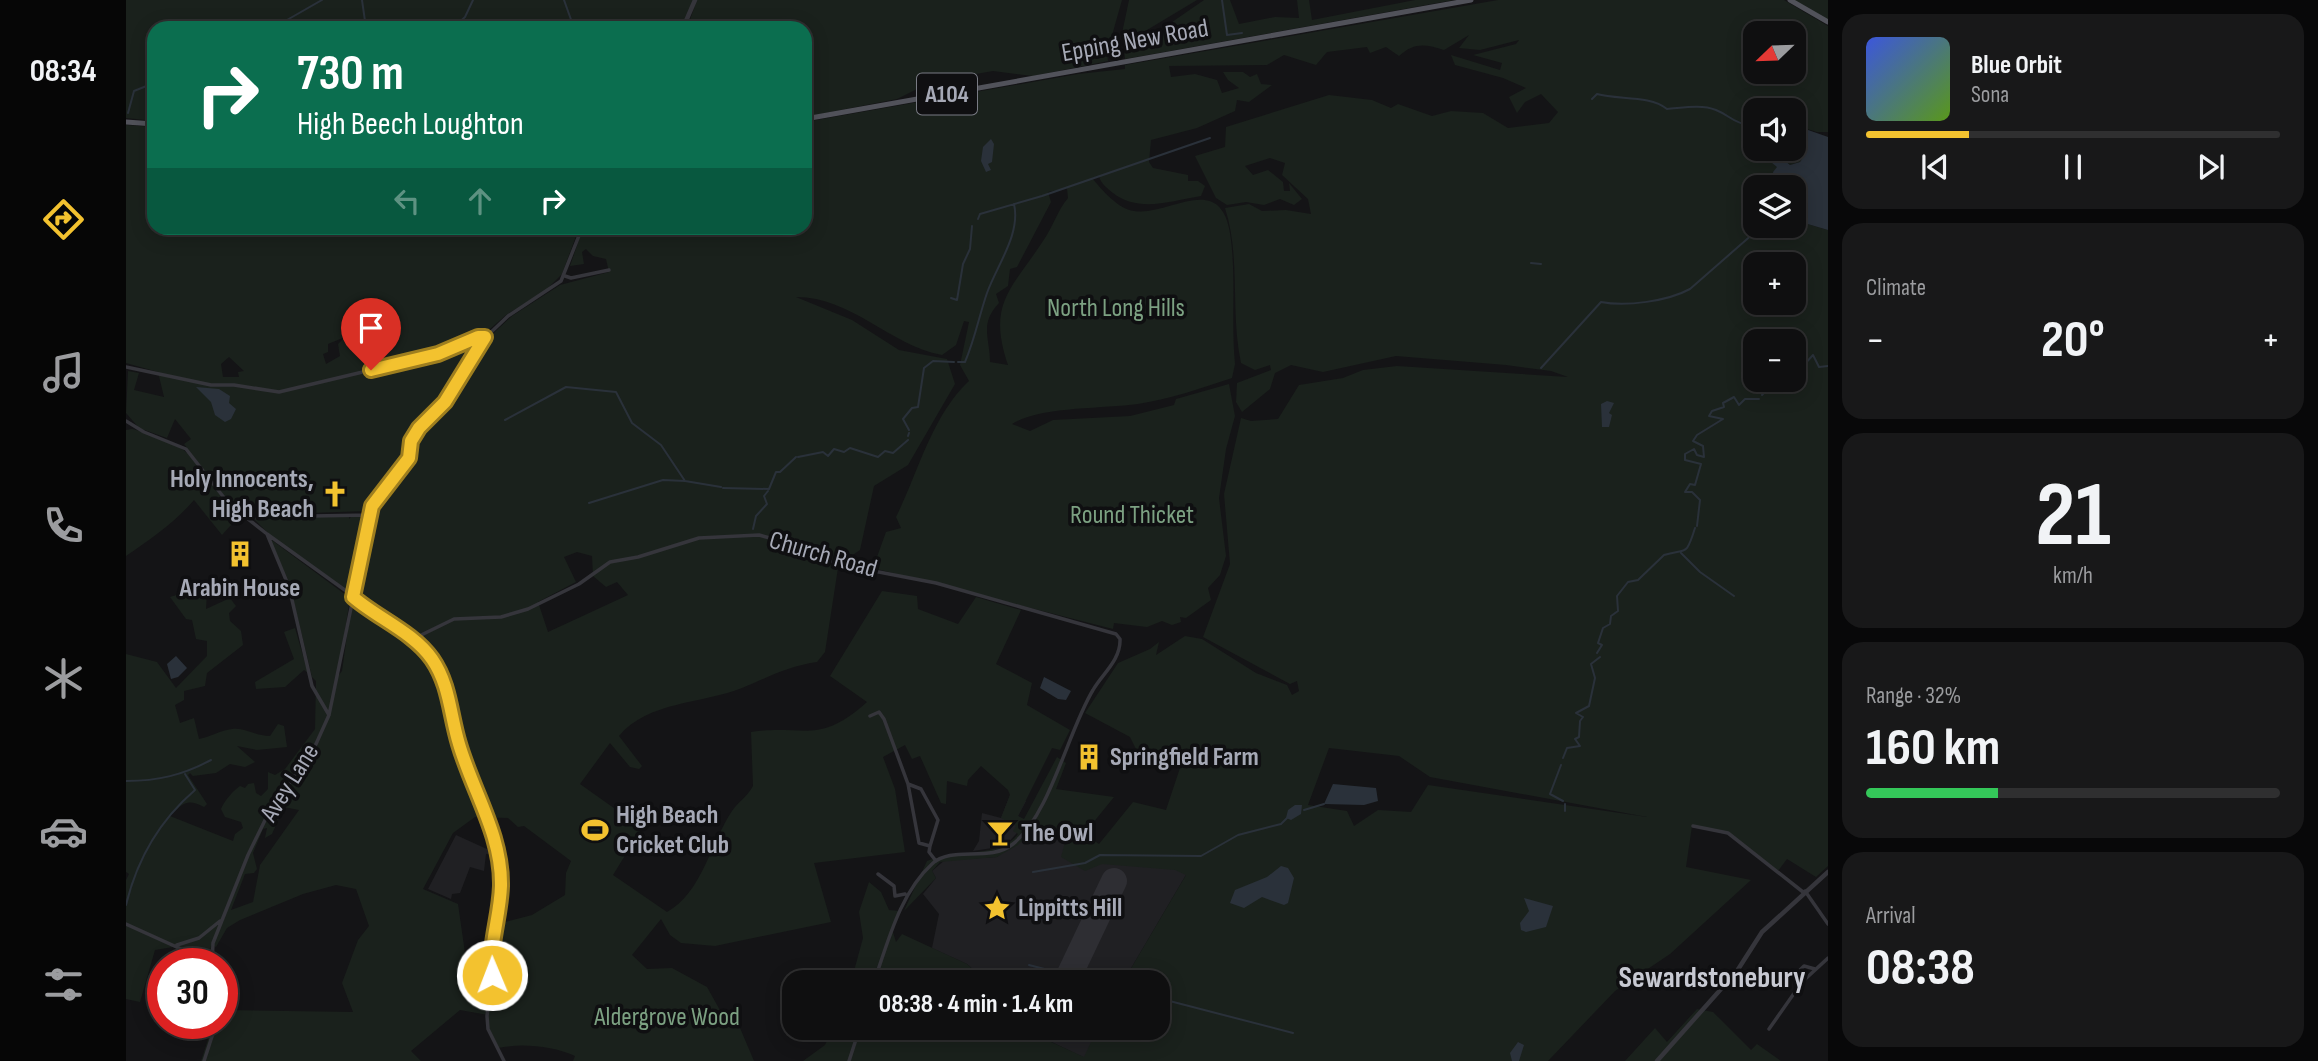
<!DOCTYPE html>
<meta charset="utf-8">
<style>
:root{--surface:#0f0f10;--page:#181819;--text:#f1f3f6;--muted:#9b9c9f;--line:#2f2f30;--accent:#f3c22f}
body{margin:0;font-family:"Sofia Sans Condensed",sans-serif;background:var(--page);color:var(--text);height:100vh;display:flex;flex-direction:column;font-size:26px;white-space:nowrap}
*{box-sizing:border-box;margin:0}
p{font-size:23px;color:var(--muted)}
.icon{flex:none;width:38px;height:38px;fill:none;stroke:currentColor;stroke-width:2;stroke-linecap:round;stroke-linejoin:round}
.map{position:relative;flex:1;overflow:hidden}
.drawer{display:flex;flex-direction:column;gap:14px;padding:14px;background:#080809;width:490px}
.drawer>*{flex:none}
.hud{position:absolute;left:21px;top:21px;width:665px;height:214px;border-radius:21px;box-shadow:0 4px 18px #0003,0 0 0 2px var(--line);background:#0b6e4f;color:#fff;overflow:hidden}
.needle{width:46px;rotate:247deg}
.controls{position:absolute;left:1617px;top:21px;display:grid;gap:14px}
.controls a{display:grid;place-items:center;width:63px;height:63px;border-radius:14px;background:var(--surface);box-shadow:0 4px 18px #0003,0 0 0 2px var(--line);font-size:35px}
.speed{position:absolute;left:21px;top:948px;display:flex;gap:14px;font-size:35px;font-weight:700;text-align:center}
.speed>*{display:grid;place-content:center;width:91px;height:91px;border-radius:50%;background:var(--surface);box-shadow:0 4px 18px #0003,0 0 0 2px var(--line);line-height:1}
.speed .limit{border:10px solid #d22;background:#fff;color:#111}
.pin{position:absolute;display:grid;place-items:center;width:60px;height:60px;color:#fff;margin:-72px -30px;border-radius:50% 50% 50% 0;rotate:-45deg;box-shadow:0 0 7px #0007}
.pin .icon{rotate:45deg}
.me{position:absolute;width:77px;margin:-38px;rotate:359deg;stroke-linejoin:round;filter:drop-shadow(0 0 5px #0008)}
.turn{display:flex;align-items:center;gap:24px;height:147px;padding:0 35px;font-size:32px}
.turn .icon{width:91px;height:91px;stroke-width:2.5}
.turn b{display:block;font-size:49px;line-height:60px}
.lanes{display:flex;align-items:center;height:66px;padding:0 35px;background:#0003;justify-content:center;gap:35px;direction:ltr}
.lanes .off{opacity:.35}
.big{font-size:52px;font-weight:700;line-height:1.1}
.drawer .card{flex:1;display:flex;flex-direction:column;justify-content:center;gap:10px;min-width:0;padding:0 24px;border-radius:21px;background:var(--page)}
.drawer .dial{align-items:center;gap:0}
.dial b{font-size:91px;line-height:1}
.song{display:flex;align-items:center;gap:21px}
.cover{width:84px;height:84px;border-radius:10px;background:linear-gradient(135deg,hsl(230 70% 55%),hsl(90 70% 35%))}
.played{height:7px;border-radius:4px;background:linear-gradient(90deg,var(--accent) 25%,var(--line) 25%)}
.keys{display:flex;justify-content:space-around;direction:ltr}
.heat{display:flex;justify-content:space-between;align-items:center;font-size:38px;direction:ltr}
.charge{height:10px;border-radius:5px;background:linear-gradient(90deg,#34c759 32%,var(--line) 0)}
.trip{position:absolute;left:656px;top:970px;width:388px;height:70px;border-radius:21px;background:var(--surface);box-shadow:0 4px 18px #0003,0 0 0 2px var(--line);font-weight:700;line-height:70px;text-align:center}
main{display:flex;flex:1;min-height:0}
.dock{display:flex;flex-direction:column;width:126px;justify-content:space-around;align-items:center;background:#060606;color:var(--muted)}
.dock .icon{width:49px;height:49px}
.dock .current{color:var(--accent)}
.dock b{font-size:32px;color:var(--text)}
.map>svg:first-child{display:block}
</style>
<main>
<nav class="dock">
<b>08:34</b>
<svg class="icon current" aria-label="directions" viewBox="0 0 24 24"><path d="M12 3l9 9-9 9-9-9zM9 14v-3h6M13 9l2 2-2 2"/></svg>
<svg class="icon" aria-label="music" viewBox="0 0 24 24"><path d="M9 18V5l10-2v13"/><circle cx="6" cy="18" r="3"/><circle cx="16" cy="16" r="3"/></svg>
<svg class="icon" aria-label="phone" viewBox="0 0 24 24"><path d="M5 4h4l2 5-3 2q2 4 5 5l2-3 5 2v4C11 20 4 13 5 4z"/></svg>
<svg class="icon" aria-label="climate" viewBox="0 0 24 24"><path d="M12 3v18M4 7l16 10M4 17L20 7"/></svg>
<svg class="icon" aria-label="car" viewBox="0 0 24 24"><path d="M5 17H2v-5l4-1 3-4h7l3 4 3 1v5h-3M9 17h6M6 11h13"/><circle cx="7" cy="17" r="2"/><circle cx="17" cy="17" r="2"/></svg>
<svg class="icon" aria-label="filters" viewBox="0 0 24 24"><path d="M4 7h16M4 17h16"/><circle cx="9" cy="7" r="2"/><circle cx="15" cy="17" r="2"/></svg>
</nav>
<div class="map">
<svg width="1702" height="1061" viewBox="0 0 1702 1061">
<rect width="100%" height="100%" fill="#141416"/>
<!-- built -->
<path fill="#202023" d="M884,795L900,801L892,816L901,822L879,846L847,851L853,841L856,813L875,818Z
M908,825L958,842L1064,868L997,982H860L841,964L806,948L813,914L797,894L810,878L806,871L819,860L871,857Z
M330,835L363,850L370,849L372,853L360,854L358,871L344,867L334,893L326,894L325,899L302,889Z
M904,1027H972L959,1058L911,1035Z"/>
<!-- green -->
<path fill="#1a211c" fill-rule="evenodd" d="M0,0H568L557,28H28V121L0,118Z
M571,0H996L981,53L982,61L907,76L867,71L805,82L771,99L679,117V28H561Z
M1003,0H1071L1016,33L995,38Z
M1078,0H1104L1113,24L1149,17L1173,18L1171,0H1183L1186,20L1289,0H1328L999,59L998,46L1020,40Z
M1372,0H1658L1702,26V132H1691L1668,125V110H1629L1624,143L1652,167L1647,172L1649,187H1629V226H1668V220L1702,230V866L1690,877L1661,859L1652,871L1603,835L1566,826L1560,867L1625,880L1544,954L1489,991L1422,1061H677L699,1045L708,1027H904L912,1036L958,1057L972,1027H1032V982H997L1060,875L1049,870L976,864L959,871L935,857L941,835L912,825L892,845L871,857L814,862L806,871L810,878L778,911L801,861C830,849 875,858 892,834L887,831L890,826L875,818L884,795L882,790L855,766L842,780L841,786L821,781L820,804L815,803L794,756L786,759L779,745L757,757L769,789L779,852L688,863L705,922L589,946L555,943L544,935L535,919L506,955L521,969L546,968L581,987L595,1012L614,1028L628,1061H447L449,1056C427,1046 395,1043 372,1048L363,1028L362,1015L334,1010L285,1051L295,1061H75L87,1024H96V1010L227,1012L216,983L232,940L243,926L230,889L210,885L177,894L114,920L101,928L90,947L85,945L84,964H75L47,947L29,950L14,1002L0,999V880L3,874L0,872V654L31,662L50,688L81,656V641L70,639L66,620L60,619L44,597C64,592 56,586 81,593L80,609L104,598L110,606L103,613L104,621L115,631L117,645L81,673L79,686L58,691V700L49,705L54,723L68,718L73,739C84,737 95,730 106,729C119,727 129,736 144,736L152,724L158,726L161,747L131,750L111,746L129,762L119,767L104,764L90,773L67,776L64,773L62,775L81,804L78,807C61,798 57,803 44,816L107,841L109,834L117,828L115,822L99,817L95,809C98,801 107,791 114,786L119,788L122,784L128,783L130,793L135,796L142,789V772L149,775L159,769L189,729L190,681L186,677L163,582L143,538L224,598L212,676L216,671L225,607L229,602L290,643L303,657L320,684L319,677L288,634H282L229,597L243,523L253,497L277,471L293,430L315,408L355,345L386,316L434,285L483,272L480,259L467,256L460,249L456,252L458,264L444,266L457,228H679V122L952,74L999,69V65ZM1629,33H1668V72H1629ZM1343,35L1333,48L1354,50L1393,40L1390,44L1347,55L1376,63L1374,70L1325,55L1329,65L1377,78L1400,88L1383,97L1391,113L1399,102L1415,94L1432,112L1423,123L1382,128L1357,113L1325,111L1306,116L1272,104L1265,108L1246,100L1203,95L1100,127L1099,147L1069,156L1090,198L1101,205L1120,202L1138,205L1154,199L1168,205L1176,199L1163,183L1164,191H1158L1157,182L1142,170L1127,175L1119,166L1144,158L1159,163L1156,175L1182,199L1185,214L1160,210L1136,211L1123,204L1099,208C1115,258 1104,311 1115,363L1129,370L1144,365L1145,370L1111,383L1110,402L1116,412L1144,389L1149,373L1165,365L1197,372L1270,356L1380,365L1425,371L1442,377L1271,366L1237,370L1217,378L1173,385L1152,419L1125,421L1115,418L1098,494L1104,564L1077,637L1164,684L1171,681L1173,691L1166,695L1161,685L1130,673L1076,639L1059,636L1030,655L1033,642L1024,649L992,663L959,713L1004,737L1010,749L1056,762L1040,810L1007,802L973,844L958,834L988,797L930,789L940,763L931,757L898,819L892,816L926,748L934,750L944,730L901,705L906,683L870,664L895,610L850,597L832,624L792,609L791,596L756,591L704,676L741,702C692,746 679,724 625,732L627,786C622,796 612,802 606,811C585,842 576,893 541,912L487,875L516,828L454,784L484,743L504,767L513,769L516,766L493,736C522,701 576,704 616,688C643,677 662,666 691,662L699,652L712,568L693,559L718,561L734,550L748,486L782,465L829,384L821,359L773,350L726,320L670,297C726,297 763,345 816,355L830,345L838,321L843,322L834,365L843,381C806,415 792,473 770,517L775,528L760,532L747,568L987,629L988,623L1021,627L1036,621L1046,625L1055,622L1054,617L1060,618L1085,600L1082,588L1094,575L1100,556L1093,498L1100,449L1109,416L1103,384L1050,399L1048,405L1004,416L927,420L904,431L886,424C915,406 977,409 1012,404C1044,399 1076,388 1106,378L1109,364C1105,323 1110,281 1105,240C1097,167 1044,217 1008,211C992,209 976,190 966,178L973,176C975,184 980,187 987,193C1013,213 1044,201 1075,196L1079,186L1072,181H1062V175L1027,168L1023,162L1025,140L1071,128L1109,111L1111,100L1123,102L1146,85L1135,84L1131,74L1124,77L1117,72H1097L1102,80L1113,88L1096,93L1091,80L1069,74L1045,77L1043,66L1141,65L1158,55L1190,65L1201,52L1241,47L1244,53L1260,47L1273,56C1288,42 1300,44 1318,50ZM941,188L942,198C931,211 927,227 917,241C885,290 861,303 882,365L864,362C864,338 853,324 873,303L870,294L882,286L884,269L891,267L925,202L922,192ZM1629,264H1668V303H1629ZM1629,341H1668V380H1629ZM451,552L466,556L467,576L480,587L491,582L502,595L422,632L412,602L450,582L438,557ZM1203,748L1273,756L1304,777L1521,817L1302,785L1285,812L1252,810L1228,826L1221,811L1182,805ZM158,807L173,810L134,865L127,902L105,910L119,874L128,873L131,869L127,853L137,829L141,828L139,838L146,834ZM349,817L382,818L392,827L398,826L445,861L440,873L439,895L406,915L375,923L367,972L341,967L332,904L297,889L327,833Z
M1667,0H1702V20Z
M0,125L28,127V228H453L436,274L420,290L380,315L357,335L313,405L291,425L277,463L247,498L240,511L125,515L100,500L58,444L65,439L49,419L41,438L13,428L0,413L2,371L13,373L8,390L38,397L32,372L0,363ZM219,337L212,344L214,356L200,364L197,354L202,352V344ZM103,357L118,371L112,372L113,377H97L95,364Z
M1668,143L1674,145L1678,156L1674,162L1664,165L1645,149H1668Z
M1666,179H1675L1681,207L1668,208V187H1661Z
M6,429C22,433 49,441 61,453C82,472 90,496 114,515L96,535L68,500C47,524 26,538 0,556V430Z
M223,515V519L227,515L240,519L227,586L223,591L146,537L128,519Z
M169,628L182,673L178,670L159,687L130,689L129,682L168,659L158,632Z
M743,882L755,892L763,910L774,911L766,929L770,942L776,934L841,964L860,982H725L737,938L733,912Z
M1571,1009L1587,1012L1625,1050L1631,1044L1655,1061H1499L1529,1028L1541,1042Z"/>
<!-- water -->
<path fill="#2a313a" d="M1668,125L1702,137V230L1668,220V208L1681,207L1675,179H1666L1661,187H1649L1647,172L1651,167L1629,149H1645L1664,165L1674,162L1678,156L1674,145L1668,143Z
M865,139L868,144L866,162L862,164L865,170L860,172L855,161L857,147Z
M70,387L93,389L104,396L103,403L110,409L105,419L99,422L89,415L85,402Z
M1481,401L1488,403L1483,413L1486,415L1483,427H1476L1475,404Z
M50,656L61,668L52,677L45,679L41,664Z
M918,677L945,691L940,700L932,699L914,688Z
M1207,784L1250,788L1252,801L1238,805L1198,804Z
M1169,805H1176L1175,814L1165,820L1160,818L1162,810Z
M1155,866L1162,868L1168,878L1162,903L1158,905L1136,897L1118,908L1104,903L1109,890L1141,877Z
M1398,898L1427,906L1420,927L1400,932L1395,930L1394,923L1403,911Z
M1392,1042L1398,1045L1393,1061H1386L1384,1053Z"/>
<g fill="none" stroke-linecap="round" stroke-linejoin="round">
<!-- stream -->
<path stroke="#2a313a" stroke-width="2" d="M236,0L240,28
M438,0L448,28
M1096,0L1101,35L1116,33
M147,28L196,0
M327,28L339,17L347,0
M1466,99L1471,94C1492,100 1524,95 1541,109C1556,108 1575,104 1590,110C1605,116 1605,122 1625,126
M2,113L8,91L28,83
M852,219L854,214L916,196L1084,138
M1405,263L1415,264
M825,298L831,300L837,264L844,249L846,226
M832,362H839C849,339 853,316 861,293C871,265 895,234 888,204
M1415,368L1475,302C1500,307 1542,301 1564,289L1636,226
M1668,369L1676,367L1687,355L1693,367L1702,366
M1636,395L1650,380
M379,420L440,387L490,392L506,423L535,445L559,481L595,487
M783,430L777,419L786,408L792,407L798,368L807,361L828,362
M782,436L783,433
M672,457L697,452L702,456L708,449L718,452L724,448L752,457L759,451L767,453L782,440
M597,488L643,489L650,472H654L670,457
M463,503L537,480L559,481
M1571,526L1574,500L1566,492H1559L1564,484L1569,485L1575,464L1559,460V454L1568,449L1571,455L1578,457L1577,446L1567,441L1571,435L1597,419L1583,416L1586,411L1598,407L1597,403L1608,397L1613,405L1619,399H1633
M627,529L630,516L641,504L638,496L642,491
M1555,553L1574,572L1608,596
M1471,653L1476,645L1472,643L1477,628L1484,624L1485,616L1492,611L1491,596L1502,582L1512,580L1538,555C1561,548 1560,557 1569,528
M1437,758L1441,748L1454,746L1449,739L1453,737L1454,721L1457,717L1450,713L1463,706L1469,678L1465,664L1474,657
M1435,765L1424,794L1437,801
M0,781C32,781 57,775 85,760
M1178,810L1198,804
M1439,811V804
M907,872L959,863L974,855L1075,856L1112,835L1155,824L1161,818
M0,905C11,859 33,821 69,790L59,774
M903,965L969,982
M1032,998L1167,1033"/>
<!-- runway -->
<path stroke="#2e2e33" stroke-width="26" d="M940,982L988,881
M917,1029L918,1027"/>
<!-- minor -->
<path stroke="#35353b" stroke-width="3.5" d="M439,276L445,278L483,270
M0,367L85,385H108L153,392L312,354L352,337H360
M0,421L18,432L60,449L103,504L141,534L163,587L186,686L203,715
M124,517L244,515
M141,534L291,642L315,674L333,744L361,813L374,864L375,886L365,942L366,975L361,1016L362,1029L378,1061
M287,639L328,619L375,617L402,609L453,584L484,562L512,557L573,538L633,535L673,546L711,564L810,583L990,634L994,639C995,660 976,674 967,690C942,731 924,815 887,844C863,863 826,845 806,864C774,893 762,942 748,982
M744,716L753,712L758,719L782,784L793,843L804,846L803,852L810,861
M782,784L795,789L812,820L804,846
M1567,826L1602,833L1677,892
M752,874L768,886L769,896L779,894
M1679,891L1702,924
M0,924L86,963
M51,945L73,938L94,921
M86,964L87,943L122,855L142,814L190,744L203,715L246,506L283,458L285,441L293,428L319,402L360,337L382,316L435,281L456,228
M1676,981L1674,970L1678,966L1689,969
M1643,1029L1676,982L1702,958
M78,1061L90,1024
M723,1061L734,1027"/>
<!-- tertiary -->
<path stroke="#35353b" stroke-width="4.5" d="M557,28L569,0
M1531,1061L1611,971L1636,932L1702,872"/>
<!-- primary -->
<path stroke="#51525a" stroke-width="5" d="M1664,0L1702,22
M679,119L1345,0
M0,122L28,124"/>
</g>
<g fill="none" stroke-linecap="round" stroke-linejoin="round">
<!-- route casing -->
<g stroke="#9e7e1f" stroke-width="18">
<path id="route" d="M245,370L312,354L352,337H359L319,402L293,428L285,441L283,458L246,506L227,597C251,618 287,632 306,659C324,685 324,715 333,744C347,792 376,835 375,886C374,917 363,944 366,975"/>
</g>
<!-- route -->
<use href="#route" stroke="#f3c22f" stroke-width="12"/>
</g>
<!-- icons -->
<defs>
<g id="church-bare" transform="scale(2.1)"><path d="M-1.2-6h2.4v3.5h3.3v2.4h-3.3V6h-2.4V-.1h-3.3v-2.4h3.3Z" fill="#f3c22f" stroke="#0f0f11" stroke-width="2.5" paint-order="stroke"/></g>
<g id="building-bare" transform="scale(2.1)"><path d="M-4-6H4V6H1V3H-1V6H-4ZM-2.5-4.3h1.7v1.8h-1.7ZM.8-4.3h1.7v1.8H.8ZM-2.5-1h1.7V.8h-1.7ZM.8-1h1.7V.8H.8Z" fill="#f3c22f" stroke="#0f0f11" stroke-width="2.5" paint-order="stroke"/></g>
<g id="stadium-bare" transform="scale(2.1)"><path d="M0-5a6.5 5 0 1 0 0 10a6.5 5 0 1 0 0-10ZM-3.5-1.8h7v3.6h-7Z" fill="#f3c22f" stroke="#0f0f11" stroke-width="2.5" paint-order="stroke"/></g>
<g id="bar-bare" transform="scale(2.1)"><path d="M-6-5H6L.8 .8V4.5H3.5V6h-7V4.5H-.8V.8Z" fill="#f3c22f" stroke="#0f0f11" stroke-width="2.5" paint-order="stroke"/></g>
<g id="sight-bare" transform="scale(2.1)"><path d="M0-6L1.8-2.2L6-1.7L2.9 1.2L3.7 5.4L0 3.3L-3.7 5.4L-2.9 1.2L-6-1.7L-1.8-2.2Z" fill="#f3c22f" stroke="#0f0f11" stroke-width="2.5" paint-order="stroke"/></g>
</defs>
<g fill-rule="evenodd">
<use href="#church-bare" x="209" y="494"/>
<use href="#building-bare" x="114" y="554"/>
<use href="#building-bare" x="963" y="757"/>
<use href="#stadium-bare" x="469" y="830"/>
<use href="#bar-bare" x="874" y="833"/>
<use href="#sight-bare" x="871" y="908"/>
</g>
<g text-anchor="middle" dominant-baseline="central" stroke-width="7" stroke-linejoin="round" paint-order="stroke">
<!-- shield labels -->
<rect fill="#0f0f11" stroke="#797b84" stroke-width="2" x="791" y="73.5" width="60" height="41" rx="5"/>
<g font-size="24" font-weight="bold" fill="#a6a9b6">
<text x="821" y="94">A104</text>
</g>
<!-- street labels -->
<g font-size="26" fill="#a6a9b6" stroke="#0f0f11">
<text transform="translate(1009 41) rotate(-10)">Epping New Road</text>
<text transform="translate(697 555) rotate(16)">Church Road</text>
<text transform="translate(164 783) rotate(-58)">Avey Lane</text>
</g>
<!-- park labels -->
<g font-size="26" fill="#7ca182" stroke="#0f0f11">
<text x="990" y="308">North Long Hills</text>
<text x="1006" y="515">Round Thicket</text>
<text x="541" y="1017">Aldergrove Wood</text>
</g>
<!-- poi labels -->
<g font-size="26" font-weight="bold" fill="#a6a9b6" stroke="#0f0f11" text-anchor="start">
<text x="188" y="479" text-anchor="end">Holy Innocents,<tspan x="188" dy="30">High Beach</tspan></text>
<text x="114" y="588" text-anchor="middle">Arabin House</text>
<text x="984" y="757">Springfield Farm</text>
<text x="490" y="815">High Beach<tspan x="490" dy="30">Cricket Club</tspan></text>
<text x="895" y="833">The Owl</text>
<text x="892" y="908">Lippitts Hill</text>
</g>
<!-- quarter labels -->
<g font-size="30" font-weight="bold" fill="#c7c9d2" stroke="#0f0f11">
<text x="1586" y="978">Sewardstonebury</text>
</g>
</g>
</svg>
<div class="controls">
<a><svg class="needle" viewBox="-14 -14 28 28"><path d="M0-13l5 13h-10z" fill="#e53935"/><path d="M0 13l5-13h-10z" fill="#9b9c9f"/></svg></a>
<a><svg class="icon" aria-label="sound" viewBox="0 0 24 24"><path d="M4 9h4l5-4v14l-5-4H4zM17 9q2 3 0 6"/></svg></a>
<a><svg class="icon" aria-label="layers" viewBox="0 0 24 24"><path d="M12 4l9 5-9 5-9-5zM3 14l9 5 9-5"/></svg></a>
<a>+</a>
<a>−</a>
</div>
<div class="speed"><div class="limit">30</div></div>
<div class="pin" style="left:245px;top:370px;background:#d93025"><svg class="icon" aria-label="arrive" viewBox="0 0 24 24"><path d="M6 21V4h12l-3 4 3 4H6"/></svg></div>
<svg class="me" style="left:366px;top:975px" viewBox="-20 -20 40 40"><circle r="17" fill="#f3c22f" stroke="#fff" stroke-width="3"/><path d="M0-11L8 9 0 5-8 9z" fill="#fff"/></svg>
<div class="trip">08:38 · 4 min · 1.4 km</div>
<div class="hud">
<div class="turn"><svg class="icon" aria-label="right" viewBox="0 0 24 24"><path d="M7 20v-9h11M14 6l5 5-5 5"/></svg><div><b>730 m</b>High Beech Loughton</div></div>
<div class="lanes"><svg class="icon off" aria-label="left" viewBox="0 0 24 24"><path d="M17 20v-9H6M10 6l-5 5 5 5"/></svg><svg class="icon off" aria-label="ahead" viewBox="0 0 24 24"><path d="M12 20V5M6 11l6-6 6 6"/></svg><svg class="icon" aria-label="right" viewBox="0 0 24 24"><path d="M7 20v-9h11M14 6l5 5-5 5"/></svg></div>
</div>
</div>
<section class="drawer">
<div class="card">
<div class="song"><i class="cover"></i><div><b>Blue Orbit</b><p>Sona</p></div></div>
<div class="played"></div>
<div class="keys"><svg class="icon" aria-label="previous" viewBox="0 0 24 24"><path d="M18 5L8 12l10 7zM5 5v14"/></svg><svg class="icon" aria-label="pause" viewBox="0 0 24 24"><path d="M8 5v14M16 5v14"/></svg><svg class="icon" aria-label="next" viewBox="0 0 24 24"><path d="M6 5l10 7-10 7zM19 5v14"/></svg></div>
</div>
<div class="card"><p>Climate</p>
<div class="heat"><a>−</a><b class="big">20°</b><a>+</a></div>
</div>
<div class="card dial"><b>21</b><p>km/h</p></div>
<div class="card"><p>Range · 32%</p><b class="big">160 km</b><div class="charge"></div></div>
<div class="card"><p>Arrival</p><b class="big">08:38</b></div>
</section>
</main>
